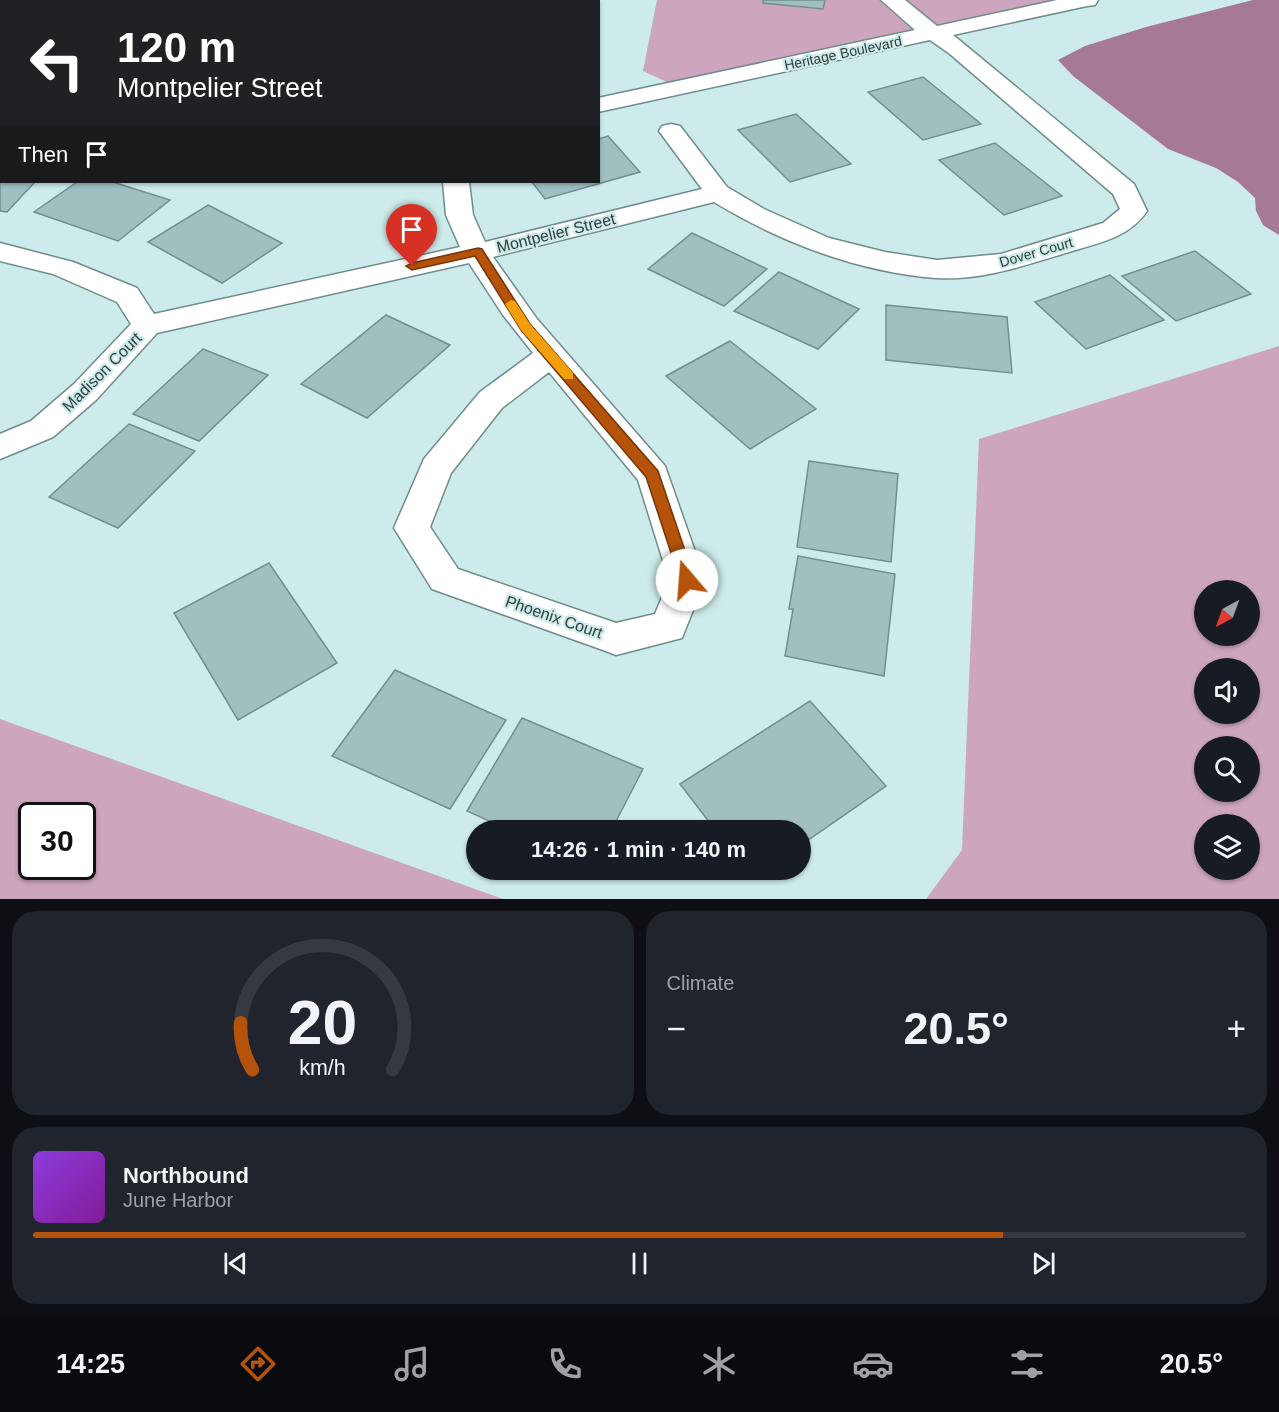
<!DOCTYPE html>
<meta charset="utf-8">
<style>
:root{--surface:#171b24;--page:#20242c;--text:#f1f3f6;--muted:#9ea1a6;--line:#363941;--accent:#b45309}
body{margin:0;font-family:Helvetica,sans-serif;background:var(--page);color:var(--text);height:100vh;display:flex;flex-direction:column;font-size:22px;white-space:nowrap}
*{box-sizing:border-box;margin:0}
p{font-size:20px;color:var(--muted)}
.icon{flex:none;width:33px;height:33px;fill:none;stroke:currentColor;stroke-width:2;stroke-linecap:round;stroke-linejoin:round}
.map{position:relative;height:899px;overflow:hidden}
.panel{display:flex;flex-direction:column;gap:12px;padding:12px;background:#0d0f14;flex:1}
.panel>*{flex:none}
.top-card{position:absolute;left:0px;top:0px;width:600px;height:183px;box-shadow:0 2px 4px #0004;background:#202124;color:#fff;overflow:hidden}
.needle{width:39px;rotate:221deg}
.buttons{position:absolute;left:1194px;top:580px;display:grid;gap:12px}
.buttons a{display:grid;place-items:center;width:66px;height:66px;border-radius:50%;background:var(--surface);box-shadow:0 2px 4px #0004;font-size:30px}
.speed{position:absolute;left:18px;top:802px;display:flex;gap:12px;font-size:30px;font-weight:700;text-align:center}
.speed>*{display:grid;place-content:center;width:78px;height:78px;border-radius:50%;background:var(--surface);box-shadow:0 2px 4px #0004;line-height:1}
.speed .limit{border:3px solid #111;border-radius:9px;background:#fff;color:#111}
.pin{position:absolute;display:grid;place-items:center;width:51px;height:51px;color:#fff;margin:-62px -26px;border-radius:50% 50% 50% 0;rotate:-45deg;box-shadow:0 0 6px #0007}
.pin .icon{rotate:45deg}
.me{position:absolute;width:66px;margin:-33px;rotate:342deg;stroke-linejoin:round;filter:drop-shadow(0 0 4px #0008)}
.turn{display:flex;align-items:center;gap:21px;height:126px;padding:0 18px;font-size:27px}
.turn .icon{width:78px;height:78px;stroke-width:2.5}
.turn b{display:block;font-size:42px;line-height:51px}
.then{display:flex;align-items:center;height:57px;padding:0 18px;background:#0003;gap:12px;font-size:22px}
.big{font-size:45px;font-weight:700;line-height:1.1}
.panel .card{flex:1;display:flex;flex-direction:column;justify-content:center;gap:9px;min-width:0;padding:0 21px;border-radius:24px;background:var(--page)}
.panel .dial{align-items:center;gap:0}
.dial svg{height:156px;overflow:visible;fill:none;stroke:var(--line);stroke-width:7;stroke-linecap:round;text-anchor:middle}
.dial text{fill:var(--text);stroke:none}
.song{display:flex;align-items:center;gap:18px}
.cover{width:72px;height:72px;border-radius:9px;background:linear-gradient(135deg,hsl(270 70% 55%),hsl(290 70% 35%))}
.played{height:6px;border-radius:3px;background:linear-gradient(90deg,var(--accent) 80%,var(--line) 80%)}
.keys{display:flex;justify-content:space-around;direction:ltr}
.heat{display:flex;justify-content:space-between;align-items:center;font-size:33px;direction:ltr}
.panel .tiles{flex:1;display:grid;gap:12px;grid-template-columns:1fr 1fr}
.card:last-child{grid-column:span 2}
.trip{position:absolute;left:466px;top:820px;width:345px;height:60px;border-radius:30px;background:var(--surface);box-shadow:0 2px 4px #0004;font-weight:700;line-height:60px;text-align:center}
.menu{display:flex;height:96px;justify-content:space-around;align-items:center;background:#090b0e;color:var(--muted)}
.menu .icon{width:42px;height:42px}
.menu .active{color:var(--accent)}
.menu b{font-size:27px;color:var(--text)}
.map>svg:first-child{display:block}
</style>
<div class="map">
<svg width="1279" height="899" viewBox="0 0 1279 899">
<rect width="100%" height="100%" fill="#ccebea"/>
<!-- green -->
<path fill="#cda5bd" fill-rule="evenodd" d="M657,0H1073L684,90L643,71Z
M1279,346V899H926L962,850L979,439ZM1204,591H1250V636H1204ZM1204,669H1250V714H1204ZM1204,747H1250V792H1204ZM1204,825H1250V870H1204Z
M0,719L503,899H0ZM32,816H82V867H32Z"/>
<!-- water -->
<path fill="#a67995" d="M1253,0H1279V235L1263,225L1256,211L1255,198L1238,182L1216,168L1168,149L1073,76L1058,60L1085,46L1146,27Z"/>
<!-- building -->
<path fill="#a1bfbf" stroke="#728e8e" stroke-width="1.5" d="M26,0H75L83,1L24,2Z
M763,0H825L823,9L763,3Z
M923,77L981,124L923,140L868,92Z
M796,114L851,164L790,182L738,130Z
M608,136L640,172L545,199L532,182H598V139Z
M995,143L1062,196L1004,215L939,160Z
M0,165L2,182H35L7,212L0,211Z
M77,182H113L170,200L118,241L34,212Z
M208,205L282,243L222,283L148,242Z
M692,233L767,269L724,306L648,269Z
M1195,251L1251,294L1176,321L1122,276Z
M779,272L859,309L818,349L734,311Z
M1110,275L1164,320L1086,349L1035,302Z
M886,305L1007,317L1012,373L886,360Z
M386,315L450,345L367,418L301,384Z
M730,341L816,409L750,449L666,376Z
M203,349L268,375L199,441L133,414Z
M129,424L195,451L118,528L49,497Z
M809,461L898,474L891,562L797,547Z
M798,556L895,574L884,676L785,656L793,609H789Z
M269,563L337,663L238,720L174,613Z
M395,670L506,720L450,809L332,756Z
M810,701L886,786L801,845V831H716L680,784Z
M522,718L643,769L611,831H511L467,811Z
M746,870H765L753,879Z"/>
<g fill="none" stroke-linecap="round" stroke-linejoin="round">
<!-- minor casing -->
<g stroke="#708c8c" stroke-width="3">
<path id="minor" d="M133,0H175L132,2Z
M237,0H259V2H237Z
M881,0H905L937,26L1057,0H1098L1095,5L1087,6L953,35L1134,184L1147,211C1129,238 1098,243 1069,252C1026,265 981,281 936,278C858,272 780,242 714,202L493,257L537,319L665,466L705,580L682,638L616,655L603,650L432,589L394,528L424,459L480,392L533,353L503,315L469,263L157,333L96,400L53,437L0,459V434L31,421L74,384L131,324L117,302L53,274L0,261V243L73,262L137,288L154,314L460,247L446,215L443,182H469L473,215L485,242L702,189L659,131L662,126L671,124L680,126L727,187L764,209L829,238L885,252L937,260L1001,254L1103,223L1120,209L1113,194L950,54L930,40L598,112V98L915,30ZM549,372L638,480L669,580L655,614L616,623L458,569L430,527L451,473L502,408Z
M0,106H2V120H0Z"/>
</g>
<!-- minor -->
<use href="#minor" fill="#fff" fill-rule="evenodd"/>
</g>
<!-- route -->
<path fill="#b45309" stroke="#753606" stroke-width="1.5" d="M478,248L482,249L530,324L658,471L695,580L693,585L687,586L680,580L646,477L521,330L475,256L412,270L406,266L412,263Z"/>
<!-- slow -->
<path fill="#f59e0b" d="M511,300L515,301L530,324L573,373V379H564L521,330L505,304Z"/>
<g text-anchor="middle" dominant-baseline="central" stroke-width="4.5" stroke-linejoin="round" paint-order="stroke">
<!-- far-street labels -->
<g font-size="14" fill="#303d3d" stroke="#ccebea">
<text transform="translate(843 53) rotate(-12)">Heritage Boulevard</text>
<text transform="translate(1036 252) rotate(-16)">Dover Court</text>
</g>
<!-- street labels -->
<g font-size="16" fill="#303d3d" stroke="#ccebea">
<text transform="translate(556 233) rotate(-14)">Montpelier Street</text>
<text transform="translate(102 372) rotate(-45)">Madison Court</text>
<text transform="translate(554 617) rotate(19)">Phoenix Court</text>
</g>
</g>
</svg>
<div class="buttons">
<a><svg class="needle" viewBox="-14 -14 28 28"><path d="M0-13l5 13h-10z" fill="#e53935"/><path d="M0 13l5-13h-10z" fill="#9ea1a6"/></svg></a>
<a><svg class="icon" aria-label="sound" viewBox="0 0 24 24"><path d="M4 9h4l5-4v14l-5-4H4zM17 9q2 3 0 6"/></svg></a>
<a><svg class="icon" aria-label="search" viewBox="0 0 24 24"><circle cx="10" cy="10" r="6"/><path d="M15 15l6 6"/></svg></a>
<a><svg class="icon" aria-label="layers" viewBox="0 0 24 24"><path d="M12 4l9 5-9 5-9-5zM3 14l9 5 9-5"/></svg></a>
</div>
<div class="speed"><div class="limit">30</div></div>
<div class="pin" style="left:412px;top:266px;background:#d93025"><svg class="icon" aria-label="arrive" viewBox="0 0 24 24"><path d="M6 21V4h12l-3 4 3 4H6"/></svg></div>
<svg class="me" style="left:687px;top:580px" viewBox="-20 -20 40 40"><circle r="19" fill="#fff"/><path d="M0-13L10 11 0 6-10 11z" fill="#b45309"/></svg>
<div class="trip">14:26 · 1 min · 140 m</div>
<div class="top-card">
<div class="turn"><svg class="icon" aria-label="left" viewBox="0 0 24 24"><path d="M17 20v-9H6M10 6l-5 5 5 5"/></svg><div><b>120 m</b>Montpelier Street</div></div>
<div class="then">Then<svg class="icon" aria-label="arrive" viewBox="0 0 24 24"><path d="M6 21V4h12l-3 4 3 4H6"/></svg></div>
</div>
</div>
<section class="panel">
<div class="tiles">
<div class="card dial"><svg viewBox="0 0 100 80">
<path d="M14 69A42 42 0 1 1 86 69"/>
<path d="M14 69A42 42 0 0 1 8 45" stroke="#b45309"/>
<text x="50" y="56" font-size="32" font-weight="700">20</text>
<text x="50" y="72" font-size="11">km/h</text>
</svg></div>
<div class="card"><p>Climate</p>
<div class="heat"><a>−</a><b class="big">20.5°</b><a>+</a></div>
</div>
<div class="card">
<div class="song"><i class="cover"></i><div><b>Northbound</b><p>June Harbor</p></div></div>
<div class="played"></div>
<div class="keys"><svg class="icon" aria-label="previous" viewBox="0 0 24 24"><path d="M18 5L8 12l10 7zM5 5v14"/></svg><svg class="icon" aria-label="pause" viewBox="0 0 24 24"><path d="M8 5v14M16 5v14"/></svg><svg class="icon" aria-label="next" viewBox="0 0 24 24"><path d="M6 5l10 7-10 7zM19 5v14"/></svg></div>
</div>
</div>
</section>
<nav class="menu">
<b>14:25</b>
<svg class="icon active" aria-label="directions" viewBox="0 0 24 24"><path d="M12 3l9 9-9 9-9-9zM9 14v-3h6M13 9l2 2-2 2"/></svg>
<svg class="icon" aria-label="music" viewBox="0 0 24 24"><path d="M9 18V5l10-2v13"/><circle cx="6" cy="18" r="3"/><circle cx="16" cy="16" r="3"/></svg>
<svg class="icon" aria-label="phone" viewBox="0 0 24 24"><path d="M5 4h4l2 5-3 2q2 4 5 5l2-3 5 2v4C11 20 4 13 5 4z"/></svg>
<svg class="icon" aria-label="climate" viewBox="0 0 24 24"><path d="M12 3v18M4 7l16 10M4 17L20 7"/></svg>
<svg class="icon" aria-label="car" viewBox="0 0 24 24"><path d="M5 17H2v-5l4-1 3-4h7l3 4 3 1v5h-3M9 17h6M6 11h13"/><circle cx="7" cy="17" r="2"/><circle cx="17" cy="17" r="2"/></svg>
<svg class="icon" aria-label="filters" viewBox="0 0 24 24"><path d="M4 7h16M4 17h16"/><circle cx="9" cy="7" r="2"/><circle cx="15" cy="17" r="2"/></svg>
<b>20.5°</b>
</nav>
